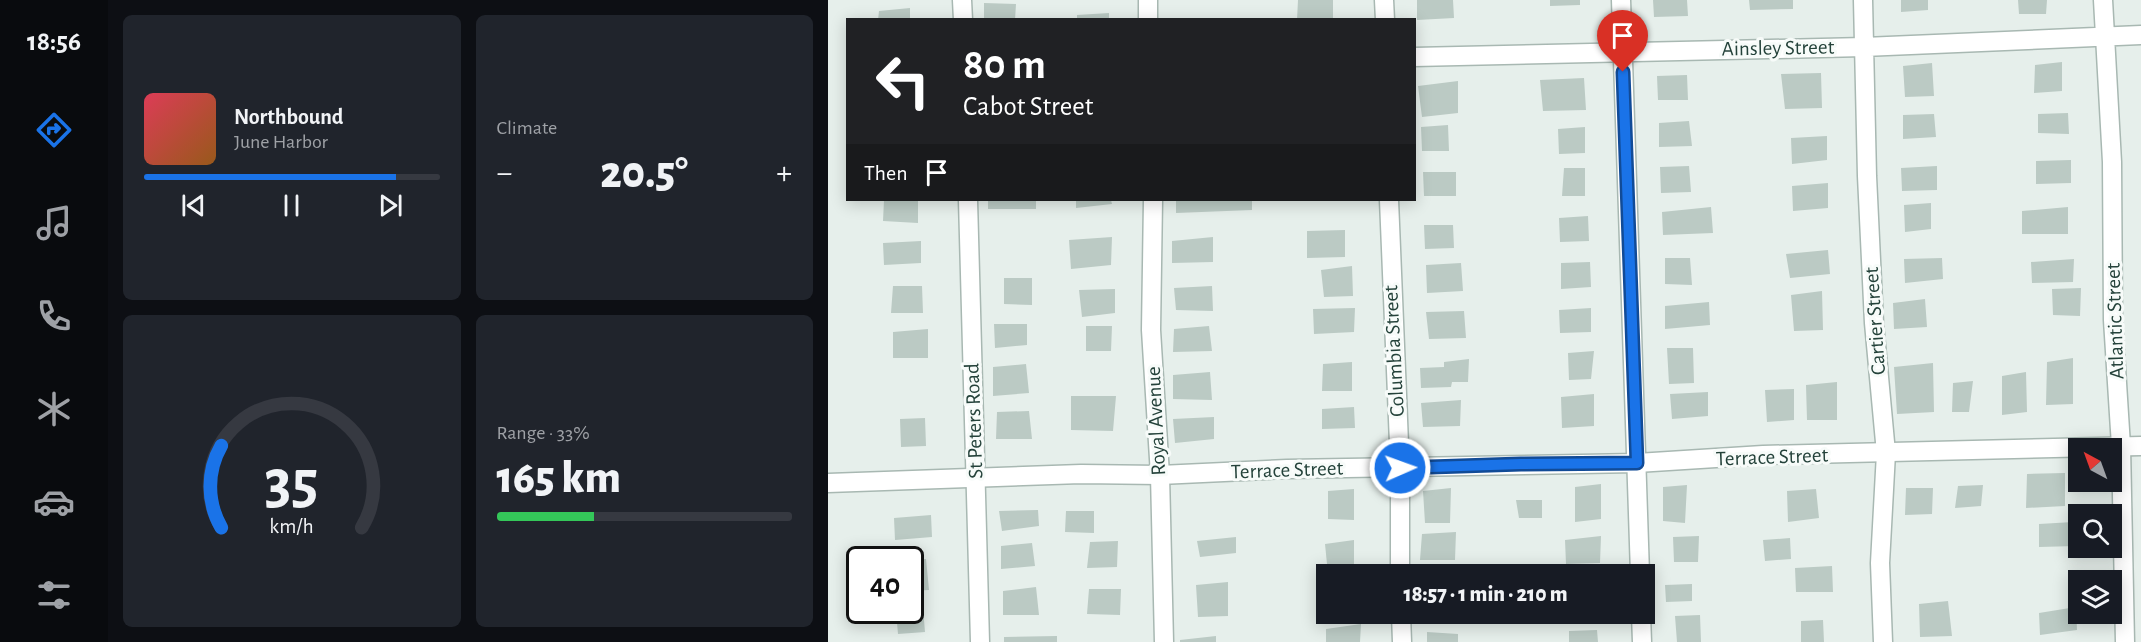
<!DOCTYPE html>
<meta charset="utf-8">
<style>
:root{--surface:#171b24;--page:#20242c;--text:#f1f3f6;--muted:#9ea1a6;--line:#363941;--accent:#1a73e8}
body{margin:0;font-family:"Alegreya Sans",sans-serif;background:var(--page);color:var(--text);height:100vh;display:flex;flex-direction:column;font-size:22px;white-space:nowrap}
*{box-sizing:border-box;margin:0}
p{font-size:20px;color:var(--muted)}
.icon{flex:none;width:33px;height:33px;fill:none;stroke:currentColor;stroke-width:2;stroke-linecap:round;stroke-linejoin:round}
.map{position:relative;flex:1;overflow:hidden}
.side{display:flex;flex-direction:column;gap:15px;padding:15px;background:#0d0f14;width:720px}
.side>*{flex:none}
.top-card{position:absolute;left:18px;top:18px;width:570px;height:183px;border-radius:0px;box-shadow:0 3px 15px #0003;background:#202124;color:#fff;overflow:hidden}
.needle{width:39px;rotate:319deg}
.buttons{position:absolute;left:1240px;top:438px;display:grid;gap:12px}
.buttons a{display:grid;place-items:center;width:54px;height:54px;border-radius:0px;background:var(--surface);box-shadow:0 3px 15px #0003;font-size:30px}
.speed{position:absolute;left:18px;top:546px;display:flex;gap:12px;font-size:30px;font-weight:700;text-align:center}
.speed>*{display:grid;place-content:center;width:78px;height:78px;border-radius:50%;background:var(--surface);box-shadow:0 3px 15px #0003;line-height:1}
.speed .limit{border:3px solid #111;border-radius:9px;background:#fff;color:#111}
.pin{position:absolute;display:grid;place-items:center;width:51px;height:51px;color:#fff;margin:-62px -26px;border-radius:50% 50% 50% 0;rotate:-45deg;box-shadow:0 0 6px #0007}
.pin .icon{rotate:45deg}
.me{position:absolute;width:66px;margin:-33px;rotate:88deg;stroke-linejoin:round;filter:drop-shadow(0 0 4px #0008)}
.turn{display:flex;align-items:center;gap:21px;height:126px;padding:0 18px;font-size:27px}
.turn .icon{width:78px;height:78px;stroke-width:2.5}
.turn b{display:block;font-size:42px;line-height:51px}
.then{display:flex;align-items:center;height:57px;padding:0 18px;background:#0003;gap:12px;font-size:22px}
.big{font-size:45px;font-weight:800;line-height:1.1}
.side .widget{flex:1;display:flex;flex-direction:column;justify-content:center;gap:9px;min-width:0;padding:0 21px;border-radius:9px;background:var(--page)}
.side .dial{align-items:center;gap:0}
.dial svg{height:156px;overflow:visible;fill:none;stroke:var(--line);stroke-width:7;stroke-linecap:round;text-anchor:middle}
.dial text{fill:var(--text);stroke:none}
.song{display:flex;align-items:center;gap:18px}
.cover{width:72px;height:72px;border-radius:9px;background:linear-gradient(135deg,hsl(350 70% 55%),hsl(30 70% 35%))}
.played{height:6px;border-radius:3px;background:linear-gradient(90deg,var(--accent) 85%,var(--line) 85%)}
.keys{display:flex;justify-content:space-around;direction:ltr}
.heat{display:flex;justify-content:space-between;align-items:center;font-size:33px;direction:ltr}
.charge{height:9px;border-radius:4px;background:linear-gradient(90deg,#34c759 33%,var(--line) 0)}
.side .tiles{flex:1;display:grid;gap:15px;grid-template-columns:repeat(2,1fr)}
.trip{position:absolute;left:488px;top:564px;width:339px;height:60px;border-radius:0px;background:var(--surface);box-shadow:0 3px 15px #0003;font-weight:800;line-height:60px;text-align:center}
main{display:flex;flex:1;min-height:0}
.tabs{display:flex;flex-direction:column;width:108px;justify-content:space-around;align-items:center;background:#090b0e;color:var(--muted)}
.tabs .icon{width:42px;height:42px}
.tabs .selected{color:var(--accent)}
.tabs b{font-size:27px;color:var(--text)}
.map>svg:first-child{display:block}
</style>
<main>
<nav class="tabs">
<b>18:56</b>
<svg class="icon selected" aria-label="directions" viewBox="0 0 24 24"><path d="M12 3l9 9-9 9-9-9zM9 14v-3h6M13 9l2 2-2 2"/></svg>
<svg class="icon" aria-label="music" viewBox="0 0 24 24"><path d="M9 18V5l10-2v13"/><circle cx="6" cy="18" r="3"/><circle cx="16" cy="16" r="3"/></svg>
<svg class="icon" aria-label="phone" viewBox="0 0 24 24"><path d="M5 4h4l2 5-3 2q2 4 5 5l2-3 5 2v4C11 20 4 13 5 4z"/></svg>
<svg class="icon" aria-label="climate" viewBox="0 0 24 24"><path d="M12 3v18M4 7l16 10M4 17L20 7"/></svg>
<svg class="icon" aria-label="car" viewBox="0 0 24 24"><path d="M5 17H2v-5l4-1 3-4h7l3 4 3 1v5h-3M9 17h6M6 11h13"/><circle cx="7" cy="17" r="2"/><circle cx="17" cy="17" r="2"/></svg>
<svg class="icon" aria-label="filters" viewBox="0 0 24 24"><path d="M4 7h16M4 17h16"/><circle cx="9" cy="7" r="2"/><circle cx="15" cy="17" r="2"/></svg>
</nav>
<section class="side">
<div class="tiles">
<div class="widget">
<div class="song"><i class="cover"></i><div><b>Northbound</b><p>June Harbor</p></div></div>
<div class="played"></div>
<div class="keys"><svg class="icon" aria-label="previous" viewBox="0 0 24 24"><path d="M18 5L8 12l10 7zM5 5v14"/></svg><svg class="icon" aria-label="pause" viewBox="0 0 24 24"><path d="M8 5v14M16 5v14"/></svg><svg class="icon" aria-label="next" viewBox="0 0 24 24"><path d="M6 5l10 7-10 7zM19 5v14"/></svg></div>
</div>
<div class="widget"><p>Climate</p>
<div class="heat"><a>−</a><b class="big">20.5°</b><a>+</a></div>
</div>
<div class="widget dial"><svg viewBox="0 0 100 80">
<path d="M14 69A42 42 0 1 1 86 69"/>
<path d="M14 69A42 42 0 0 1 14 27" stroke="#1a73e8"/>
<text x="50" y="56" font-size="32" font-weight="700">35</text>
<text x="50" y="72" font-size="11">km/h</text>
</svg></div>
<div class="widget"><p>Range · 33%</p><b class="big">165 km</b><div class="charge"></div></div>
</div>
</section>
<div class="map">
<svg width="1313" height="642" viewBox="0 0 1313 642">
<rect width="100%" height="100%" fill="#e6efeb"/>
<!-- building -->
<path fill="#bbcac4" d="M470,0H505V20H469Z
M589,0H625L626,18L589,20Z
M722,0H752V5L722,6Z
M825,0H859L860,16L826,17Z
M921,0H965V9L922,10Z
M1073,0H1100V10L1073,12Z
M1190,0H1219L1218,14H1191Z
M156,3L188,4L187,20H156Z
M82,8V20H50L51,11Z
M281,13V20H249V15Z
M1234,62V91L1206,93L1207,65Z
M1104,63L1106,96L1077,97L1075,66Z
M993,73L994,108L957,109L953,74Z
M859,75L860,100H830L829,76Z
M756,78L758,110L715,111L712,80Z
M630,81V113L594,117L590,86Z
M1240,113L1241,134L1210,133V114Z
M1106,114L1108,137L1075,139V115Z
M861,121L864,146L831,147V123Z
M620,125L621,151H594L593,127Z
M757,127V153L731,154L730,129Z
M999,136V160L964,164L963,138Z
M1243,160V183L1208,184V161Z
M861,166L863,192L833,193L832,167Z
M1109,166V190L1074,191L1073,168Z
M736,168H757V196H734Z
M595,172H628V196H596Z
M1000,183V208L965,211L964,186Z
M56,200H90V223L55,221Z
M160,200H208V209H160Z
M248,200H283L284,204L248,208Z
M348,200H424V210L348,213Z
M1103,203V229L1077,232L1076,205Z
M883,207L885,233L835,235L834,212Z
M1240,207V234H1194V211Z
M760,216L761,241L732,242L731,218Z
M596,225H625L626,248L597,249Z
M517,230V257L479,258V231Z
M284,237L283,265L243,269L241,240Z
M385,237V262L344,263V241Z
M93,241V263L56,265L55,243Z
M1000,250L1002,274L962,278L958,254Z
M837,258H862L864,285L837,284Z
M1114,258L1115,279L1077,283L1076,259Z
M1246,259L1245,282L1204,283L1203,262Z
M762,262L763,287L733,289V263Z
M633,263L635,291L599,293L598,265Z
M524,266L525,296L496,297L493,270Z
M176,278H204V305L176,304Z
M65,286H94L95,313H63Z
M384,286L385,311L348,310L346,288Z
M1253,288L1252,316L1225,315L1224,289Z
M287,289V313L254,317L251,290Z
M994,291L995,330L966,331L963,295Z
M1097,299L1099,327L1066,329L1065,303Z
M881,302L882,325L837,329V306Z
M527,308L526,332L486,334L485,309Z
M763,308V332L732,333L731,310Z
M636,311L638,338L601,339L598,312Z
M166,324H199V345L167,348Z
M258,326H284L283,351H258Z
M381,326L384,351L345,352L346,329Z
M100,329V358H65V332Z
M839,348H865L866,383L841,384Z
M766,351L763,379L741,380L740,353Z
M1245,358V404L1218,405L1219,362Z
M641,359L640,382H624L623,387L593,388L592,368L616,367V362Z
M524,362V391H494L495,364Z
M1105,363L1106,412L1069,414L1066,367Z
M198,364L201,393L165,396V367Z
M382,372L384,400L345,399V375Z
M1198,372L1199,412L1174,415V376Z
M1145,381L1141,412H1124L1125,383Z
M1009,382V420H979L978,385Z
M966,389V420L939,422L937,390Z
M880,392V416L844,419L842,394Z
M766,394V426L734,428L733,397Z
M243,396H288L285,431L243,430Z
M633,400L632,426L595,427L593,403Z
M526,407L527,428L494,429V409Z
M201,411L204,439H168L169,412Z
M386,417V439L347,443L345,419Z
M97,418L98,446L73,447L72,419Z
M1237,473V506L1198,508L1199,474Z
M773,484V519L747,522V487Z
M859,485L857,523L835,521V487Z
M1155,485L1153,506L1127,508L1130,486Z
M623,488L622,523H597L595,491Z
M1078,488H1105L1104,514L1077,515Z
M526,489V520L500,519V491Z
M988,489L991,518L960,522L959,491Z
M688,500H714V518H691Z
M210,510L211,526L174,531L171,511Z
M238,511H266V533L237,532Z
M103,515L104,537L67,540L66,518Z
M1245,522L1248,546L1211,547V524Z
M628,532L627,560H592L594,534Z
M773,536L772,563L738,564L737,540Z
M871,536L870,562H846L845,537Z
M408,537V553L372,557L369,541Z
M962,538L963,559L937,561L935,540Z
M526,540V574H500L497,544Z
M290,541L289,567L259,568L262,542Z
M204,543L207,566L173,569V546Z
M98,559L101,590L82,591V560Z
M1004,566L1005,592H968L967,568Z
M400,582V616L370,617L368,585Z
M864,584V601L838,602L837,585Z
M208,587L211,615H175V591Z
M261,589H293L292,615L259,614Z
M1120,601L1124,636L1092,637L1091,604Z
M1248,607L1249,630L1212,635L1211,613Z
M95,608L97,632L70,634L68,611Z
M872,615L873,642H849L847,616Z
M995,620L996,642H973V621Z
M533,624L532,642H498V629Z
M769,630L770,642H741V631Z
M599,632L630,634V642H599Z
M229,636V642H176V637Z
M388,636V642H352V640Z"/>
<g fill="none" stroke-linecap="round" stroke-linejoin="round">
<!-- minor casing -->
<g stroke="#a8b8b2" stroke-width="21">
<path id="minor" d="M134,0L135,20
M320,0V20
M556,0L557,20
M1035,0L1039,176L1046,323L1058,453L1052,563L1055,642
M1275,0L1284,162L1285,320L1293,446L1297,642
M586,57L1036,47L1313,35
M140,200L152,642
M325,200L323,330L332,475L336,642
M561,200L572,468V574
M573,614L574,642"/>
</g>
<!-- tertiary casing -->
<g stroke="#a8b8b2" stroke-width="21">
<path id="tertiary" d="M793,0L812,574
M0,483L253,474L332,475L459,469L809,463L935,455L1313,446
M813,614L814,642"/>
</g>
<!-- minor -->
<use href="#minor" stroke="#fff" stroke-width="18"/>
<!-- tertiary -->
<use href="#tertiary" stroke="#fff" stroke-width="18"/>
</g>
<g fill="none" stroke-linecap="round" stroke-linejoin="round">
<!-- route casing -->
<g stroke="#114b97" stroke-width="15">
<path id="route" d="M572,468L693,464L809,463L795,72"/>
</g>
<!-- route -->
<use href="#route" stroke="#1a73e8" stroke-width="10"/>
</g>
<g text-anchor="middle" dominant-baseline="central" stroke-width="6" stroke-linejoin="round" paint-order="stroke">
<!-- street labels -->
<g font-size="21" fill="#24423a" stroke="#f7fbf9">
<text transform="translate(950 48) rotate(-1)">Ainsley Street</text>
<text transform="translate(1047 321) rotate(-94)">Cartier Street</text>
<text transform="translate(1287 321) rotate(-92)">Atlantic Street</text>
<text transform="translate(566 351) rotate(-93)">Columbia Street</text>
<text transform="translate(146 421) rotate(-92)">St Peters Road</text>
<text transform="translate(328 421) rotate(-93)">Royal Avenue</text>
<text transform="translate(944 457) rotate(-2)">Terrace Street</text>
<text transform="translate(459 470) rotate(-2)">Terrace Street</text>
</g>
</g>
</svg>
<div class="buttons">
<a><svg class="needle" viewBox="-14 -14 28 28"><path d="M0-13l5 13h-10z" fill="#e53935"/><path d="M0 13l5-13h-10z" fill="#9ea1a6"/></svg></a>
<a><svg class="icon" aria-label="search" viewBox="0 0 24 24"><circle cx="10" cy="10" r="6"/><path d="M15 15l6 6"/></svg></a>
<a><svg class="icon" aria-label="layers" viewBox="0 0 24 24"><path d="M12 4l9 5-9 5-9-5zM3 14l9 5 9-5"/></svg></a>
</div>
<div class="speed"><div class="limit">40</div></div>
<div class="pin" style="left:795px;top:72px;background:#d93025"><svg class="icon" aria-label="arrive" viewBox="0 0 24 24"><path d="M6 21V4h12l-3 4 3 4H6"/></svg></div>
<svg class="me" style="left:572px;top:468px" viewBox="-20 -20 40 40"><circle r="17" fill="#1a73e8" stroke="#fff" stroke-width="3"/><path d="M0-11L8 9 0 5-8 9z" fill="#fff"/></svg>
<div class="trip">18:57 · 1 min · 210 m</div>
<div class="top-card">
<div class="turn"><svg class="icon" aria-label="left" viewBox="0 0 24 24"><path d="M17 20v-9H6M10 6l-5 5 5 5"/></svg><div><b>80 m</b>Cabot Street</div></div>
<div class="then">Then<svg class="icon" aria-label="arrive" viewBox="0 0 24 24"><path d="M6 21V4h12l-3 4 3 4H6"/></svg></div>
</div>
</div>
</main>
